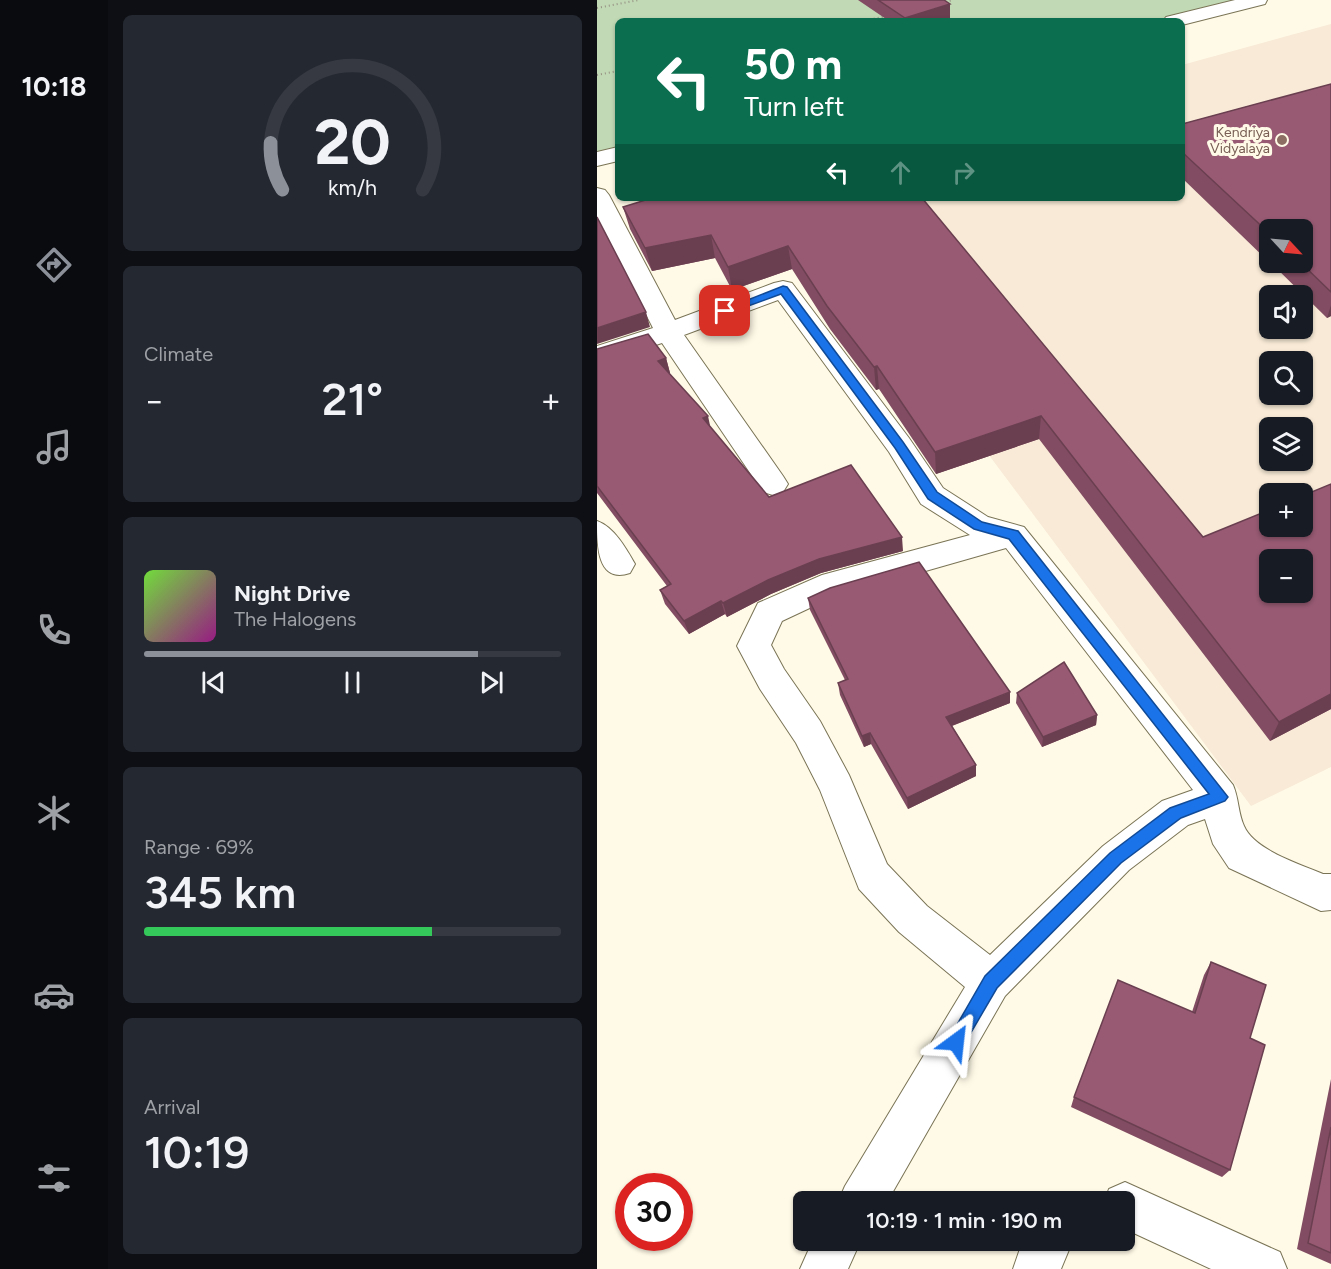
<!DOCTYPE html>
<meta charset="utf-8">
<style>
:root{--surface:#171b24;--page:#242831;--text:#f1f3f6;--muted:#9ea1a6;--line:#363941;--accent:#8c9099}
body{margin:0;font-family:Figtree,sans-serif;background:var(--page);color:var(--text);height:100vh;display:flex;flex-direction:column;font-size:22px;white-space:nowrap}
*{box-sizing:border-box;margin:0}
p{font-size:20px;color:var(--muted)}
.icon{flex:none;width:33px;height:33px;fill:none;stroke:currentColor;stroke-width:2;stroke-linecap:round;stroke-linejoin:round}
.map{position:relative;flex:1;overflow:hidden}
.drawer{display:flex;flex-direction:column;gap:15px;padding:15px;background:#0d0f14;width:489px}
.drawer>*{flex:none}
.top-card{position:absolute;left:18px;top:18px;width:570px;height:183px;border-radius:9px;box-shadow:0 2px 4px #0004;background:#0b6e4f;color:#fff;overflow:hidden}
.needle{width:39px;rotate:116deg}
.tools{position:absolute;left:662px;top:219px;display:grid;gap:12px}
.tools a{display:grid;place-items:center;width:54px;height:54px;border-radius:9px;background:var(--surface);box-shadow:0 2px 4px #0004;font-size:30px}
.speed{position:absolute;left:18px;top:1173px;display:flex;gap:12px;font-size:30px;font-weight:700;text-align:center}
.speed>*{display:grid;place-content:center;width:78px;height:78px;border-radius:50%;background:var(--surface);box-shadow:0 2px 4px #0004;line-height:1}
.speed .limit{border:9px solid #d22;background:#fff;color:#111}
.pin{position:absolute;display:grid;place-items:center;width:51px;height:51px;color:#fff;margin:-26px;border-radius:12px;box-shadow:0 3px 9px #0006}
.me{position:absolute;width:66px;margin:-33px;rotate:30deg;stroke-linejoin:round;filter:drop-shadow(0 0 4px #0008)}
.turn{display:flex;align-items:center;gap:21px;height:126px;padding:0 30px;font-size:27px}
.turn .icon{width:78px;height:78px;stroke-width:2.5}
.turn b{display:block;font-size:42px;line-height:51px}
.lanes{display:flex;align-items:center;height:57px;padding:0 30px;background:#0003;justify-content:center;gap:30px;direction:ltr}
.lanes .off{opacity:.35}
.big{font-size:45px;font-weight:600;line-height:1.1}
.drawer .tile{flex:1;display:flex;flex-direction:column;justify-content:center;gap:9px;min-width:0;padding:0 21px;border-radius:9px;background:var(--page)}
.drawer .dial{align-items:center;gap:0}
.dial svg{height:156px;overflow:visible;fill:none;stroke:var(--line);stroke-width:7;stroke-linecap:round;text-anchor:middle}
.dial text{fill:var(--text);stroke:none}
.song{display:flex;align-items:center;gap:18px}
.cover{width:72px;height:72px;border-radius:9px;background:linear-gradient(135deg,hsl(100 70% 55%),hsl(310 70% 35%))}
.played{height:6px;border-radius:3px;background:linear-gradient(90deg,var(--accent) 80%,var(--line) 80%)}
.keys{display:flex;justify-content:space-around;direction:ltr}
.heat{display:flex;justify-content:space-between;align-items:center;font-size:33px;direction:ltr}
.charge{height:9px;border-radius:4px;background:linear-gradient(90deg,#34c759 69%,var(--line) 0)}
.trip{position:absolute;left:196px;top:1191px;width:342px;height:60px;border-radius:9px;background:var(--surface);box-shadow:0 2px 4px #0004;font-weight:600;line-height:60px;text-align:center}
main{display:flex;flex:1;min-height:0}
.menu{display:flex;flex-direction:column;width:108px;justify-content:space-around;align-items:center;background:#090b0e;color:var(--muted)}
.menu .icon{width:42px;height:42px}
.menu .current{color:var(--accent)}
.menu b{font-size:27px;color:var(--text)}
.map>svg:first-child{display:block}
</style>
<main>
<nav class="menu">
<b>10:18</b>
<svg class="icon current" aria-label="directions" viewBox="0 0 24 24"><path d="M12 3l9 9-9 9-9-9zM9 14v-3h6M13 9l2 2-2 2"/></svg>
<svg class="icon" aria-label="music" viewBox="0 0 24 24"><path d="M9 18V5l10-2v13"/><circle cx="6" cy="18" r="3"/><circle cx="16" cy="16" r="3"/></svg>
<svg class="icon" aria-label="phone" viewBox="0 0 24 24"><path d="M5 4h4l2 5-3 2q2 4 5 5l2-3 5 2v4C11 20 4 13 5 4z"/></svg>
<svg class="icon" aria-label="climate" viewBox="0 0 24 24"><path d="M12 3v18M4 7l16 10M4 17L20 7"/></svg>
<svg class="icon" aria-label="car" viewBox="0 0 24 24"><path d="M5 17H2v-5l4-1 3-4h7l3 4 3 1v5h-3M9 17h6M6 11h13"/><circle cx="7" cy="17" r="2"/><circle cx="17" cy="17" r="2"/></svg>
<svg class="icon" aria-label="filters" viewBox="0 0 24 24"><path d="M4 7h16M4 17h16"/><circle cx="9" cy="7" r="2"/><circle cx="15" cy="17" r="2"/></svg>
</nav>
<section class="drawer">
<div class="tile dial"><svg viewBox="0 0 100 80">
<path d="M14 69A42 42 0 1 1 86 69"/>
<path d="M14 69A42 42 0 0 1 8 45" stroke="#8c9099"/>
<text x="50" y="56" font-size="32" font-weight="700">20</text>
<text x="50" y="72" font-size="11">km/h</text>
</svg></div>
<div class="tile"><p>Climate</p>
<div class="heat"><a>−</a><b class="big">21°</b><a>+</a></div>
</div>
<div class="tile">
<div class="song"><i class="cover"></i><div><b>Night Drive</b><p>The Halogens</p></div></div>
<div class="played"></div>
<div class="keys"><svg class="icon" aria-label="previous" viewBox="0 0 24 24"><path d="M18 5L8 12l10 7zM5 5v14"/></svg><svg class="icon" aria-label="pause" viewBox="0 0 24 24"><path d="M8 5v14M16 5v14"/></svg><svg class="icon" aria-label="next" viewBox="0 0 24 24"><path d="M6 5l10 7-10 7zM19 5v14"/></svg></div>
</div>
<div class="tile"><p>Range · 69%</p><b class="big">345 km</b><div class="charge"></div></div>
<div class="tile"><p>Arrival</p><b class="big">10:19</b></div>
</section>
<div class="map">
<svg width="734" height="1269" viewBox="0 0 734 1269">
<rect width="100%" height="100%" fill="#fffae7"/>
<!-- education -->
<path fill="#f8ead6" fill-rule="evenodd" d="M734,24V767L654,806L200,198H585V65ZM672,230H705V262H672ZM672,296H705V328H672ZM672,362H705V394H672ZM672,428H705V460H672ZM672,494H705V526H672ZM672,560H705V592H672Z"/>
<!-- green -->
<path fill="#c1d9b5" d="M0,0H661L576,21H21V154L0,159Z"/>
<g fill="none" stroke-linecap="round" stroke-linejoin="round">
<!-- minor casing -->
<g stroke="#7a7456" stroke-width="2">
<path id="minor" d="M638,0H670L668,4L585,25V21H566L569,17Z
M21,147V161L0,166V152Z
M0,188L8,190L12,195L78,320L177,283L186,281L195,283L312,438L346,488L391,517L427,527L636,785C642,799 641,813 647,826C657,850 703,864 726,874H734V910L724,911L632,868L616,844L608,819L591,825L532,870L408,996L290,1202H241L248,1186L368,987L302,932L262,889L223,790L199,743L163,689L140,646L161,603L225,575L373,535L324,504L292,452L181,300L87,335L186,476L191,484L186,492L176,495L166,492L65,343L0,364V346L56,328L0,218ZM409,548L596,790L565,801L506,846L393,955L330,906L290,864L252,775L223,721L187,669L174,645L185,621L234,598Z
M0,521C17,527 29,548 38,564L33,573C0,584 0,545 0,521Z
M528,1182L683,1252L690,1269H614L528,1229V1202H507L512,1189Z
M216,1240H264L251,1269H203Z
M426,1240H476L464,1269H416Z"/>
</g>
<!-- path -->
<path stroke="#979484" stroke-width="2" stroke-dasharray="1 3" stroke-linecap="butt" d="M345,3L356,0
M0,8L42,0
M265,21L291,16
M0,75L21,71"/>
<!-- minor -->
<use href="#minor" fill="#fff" fill-rule="evenodd"/>
</g>
<!-- wall -->
<path fill="#824d62" d="M261,0H347L353,18L344,21H292Z
M734,84V316L730,318L673,262H705L672,230V262L585,178V124Z
M325,198L734,709L673,741L442,439L339,474L282,389L279,390L233,329L195,269L135,290L118,258L55,271L33,229L26,207Z
M0,349L69,358L73,373H72L113,427L172,497L306,551L224,573L174,594L130,617L128,614L92,634L68,604L63,590L70,586L0,493Z
M211,598L413,703L355,726L379,765V776L311,809L274,744L267,747L243,695L241,683L248,680L213,610Z
M420,693L500,715L499,725L445,747L419,703Z
M614,962L653,1038L633,1170L625,1177L474,1107L477,1097L595,1012L607,975Z
M734,1079V1264L700,1249Z"/>
<!-- shaded-wall -->
<path fill="#6a3f50" d="M353,4V18L344,21H308V18Z
M114,235L118,258L55,271L48,248Z
M191,246L195,269L135,290L131,267Z
M734,305V316L730,318Z
M49,312L53,327L0,344V328Z
M69,358L73,373L65,376L61,361Z
M280,366L282,389L279,390L277,367Z
M111,416L114,430L106,418Z
M444,416L442,439L339,474L338,452Z
M305,537L306,551L224,573L174,594L130,617L126,603L171,580L222,559Z
M124,601L128,614L92,634L87,621Z
M413,692V703L349,728V717Z
M734,694V709L673,741L682,722Z
M500,715L499,725L445,747L446,737Z
M273,733L274,744L267,747L265,736Z
M379,765V776L311,809L310,798Z"/>
<!-- building -->
<path fill="#975a72" stroke="#6a3f50" stroke-width="1.5" fill-rule="evenodd" d="M281,0H347L353,4L308,18Z
M734,84V292L703,262H705V230H672V233L585,152V124Z
M55,198H325L606,537L672,510V526H705V496L734,484V694L682,722L444,416L338,452L280,366L277,367L230,306L191,246L131,267L114,235L48,248L26,207ZM672,560H705V592H672Z
M0,217L49,312L0,328Z
M51,334L69,358L61,361L111,416L106,418L172,497L254,465L305,537L222,559L171,580L126,603L124,601L87,621L63,590L74,584L0,486V349Z
M322,562L413,692L349,717L379,765L310,798L273,733L265,736L241,683L251,679L211,598L233,588Z
M467,662L500,715L446,737L420,693Z
M614,962L669,985L653,1038L668,1045L633,1170L477,1097L521,980L598,1013Z
M734,1127V1253L711,1243Z"/>
<!-- route -->
<path fill="#1a73e8" stroke="#114b97" stroke-width="1.5" d="M186,286L190,287L306,442L340,492L385,522L421,531L631,797L628,801L584,818L524,863L400,988L365,1048L359,1051L353,1048L350,1042L388,976L513,853L573,808L612,794L412,539L377,529L331,499L298,448L184,294L132,313L128,314L123,311Z"/>
<!-- markers -->
<circle fill="#8d6e63" stroke="#fffae7" stroke-width="2" cx="685" cy="140" r="6"/>
<g text-anchor="middle" dominant-baseline="central" stroke-width="6" stroke-linejoin="round" paint-order="stroke">
<!-- far-education labels -->
<g font-size="14" fill="#785e54" stroke="#fffae7" text-anchor="end">
<text x="673" y="132">Kendriya<tspan x="673" dy="16">Vidyalaya</tspan></text>
</g>
</g>
</svg>
<div class="tools">
<a><svg class="needle" viewBox="-14 -14 28 28"><path d="M0-13l5 13h-10z" fill="#e53935"/><path d="M0 13l5-13h-10z" fill="#9ea1a6"/></svg></a>
<a><svg class="icon" aria-label="sound" viewBox="0 0 24 24"><path d="M4 9h4l5-4v14l-5-4H4zM17 9q2 3 0 6"/></svg></a>
<a><svg class="icon" aria-label="search" viewBox="0 0 24 24"><circle cx="10" cy="10" r="6"/><path d="M15 15l6 6"/></svg></a>
<a><svg class="icon" aria-label="layers" viewBox="0 0 24 24"><path d="M12 4l9 5-9 5-9-5zM3 14l9 5 9-5"/></svg></a>
<a>+</a>
<a>−</a>
</div>
<div class="speed"><div class="limit">30</div></div>
<div class="pin" style="left:128px;top:311px;background:#d93025"><svg class="icon" aria-label="arrive" viewBox="0 0 24 24"><path d="M6 21V4h12l-3 4 3 4H6"/></svg></div>
<svg class="me" style="left:359px;top:1042px" viewBox="-20 -20 40 40"><path d="M0-17L14 15 0 8-14 15z" fill="#1a73e8" stroke="#fff" stroke-width="4"/></svg>
<div class="trip">10:19 · 1 min · 190 m</div>
<div class="top-card">
<div class="turn"><svg class="icon" aria-label="left" viewBox="0 0 24 24"><path d="M17 20v-9H6M10 6l-5 5 5 5"/></svg><div><b>50 m</b>Turn left</div></div>
<div class="lanes"><svg class="icon" aria-label="left" viewBox="0 0 24 24"><path d="M17 20v-9H6M10 6l-5 5 5 5"/></svg><svg class="icon off" aria-label="ahead" viewBox="0 0 24 24"><path d="M12 20V5M6 11l6-6 6 6"/></svg><svg class="icon off" aria-label="right" viewBox="0 0 24 24"><path d="M7 20v-9h11M14 6l5 5-5 5"/></svg></div>
</div>
</div>
</main>
